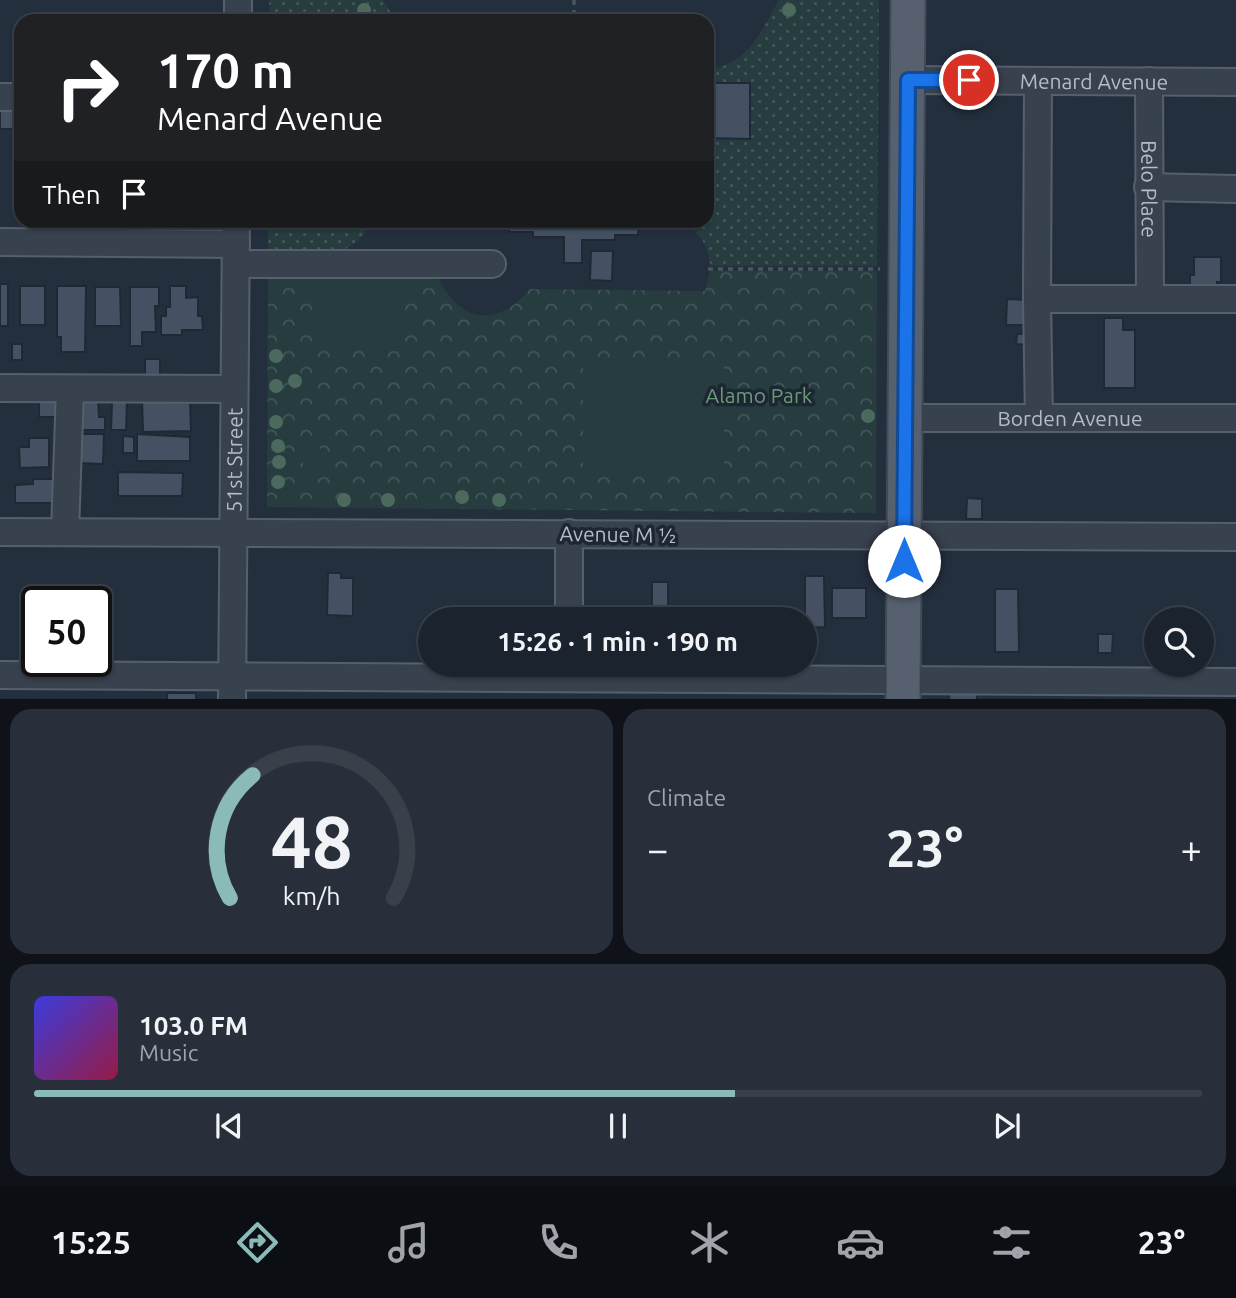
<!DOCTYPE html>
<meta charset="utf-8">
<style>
:root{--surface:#1b232e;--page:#282f3a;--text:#f1f3f6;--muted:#a0a4aa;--line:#39404a;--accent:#8bbbb9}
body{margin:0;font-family:Ubuntu,sans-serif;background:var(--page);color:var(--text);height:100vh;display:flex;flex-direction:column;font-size:26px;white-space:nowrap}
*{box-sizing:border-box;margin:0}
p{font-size:23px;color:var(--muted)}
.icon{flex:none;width:38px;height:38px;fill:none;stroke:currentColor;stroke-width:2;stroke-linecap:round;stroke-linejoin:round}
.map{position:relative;height:699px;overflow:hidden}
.side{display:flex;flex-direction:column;gap:10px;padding:10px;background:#0f1319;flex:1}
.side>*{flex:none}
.guide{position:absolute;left:14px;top:14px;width:700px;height:214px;border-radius:21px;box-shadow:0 2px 5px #0004,0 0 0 2px var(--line);background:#202124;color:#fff;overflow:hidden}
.buttons{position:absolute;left:1144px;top:607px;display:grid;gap:14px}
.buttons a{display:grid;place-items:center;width:70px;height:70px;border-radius:50%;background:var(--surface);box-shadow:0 2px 5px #0004,0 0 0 2px var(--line);font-size:35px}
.speed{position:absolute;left:21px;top:586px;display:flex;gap:14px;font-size:35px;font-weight:700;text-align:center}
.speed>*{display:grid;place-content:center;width:91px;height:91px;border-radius:50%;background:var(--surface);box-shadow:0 2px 5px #0004,0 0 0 2px var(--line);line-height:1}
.speed .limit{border:4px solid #111;border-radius:10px;background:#fff;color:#111}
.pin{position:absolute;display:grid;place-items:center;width:60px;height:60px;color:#fff;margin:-30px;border:4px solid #fff;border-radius:50%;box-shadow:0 2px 7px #0007}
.me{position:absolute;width:77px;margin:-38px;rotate:0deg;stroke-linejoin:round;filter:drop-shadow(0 0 5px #0008)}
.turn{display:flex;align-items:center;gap:24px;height:147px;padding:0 28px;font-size:32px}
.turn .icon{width:91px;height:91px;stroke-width:2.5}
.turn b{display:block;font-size:49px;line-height:60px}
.then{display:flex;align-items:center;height:66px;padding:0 28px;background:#0003;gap:14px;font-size:26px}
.big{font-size:52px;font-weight:700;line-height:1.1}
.side .card{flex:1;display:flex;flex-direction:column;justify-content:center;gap:10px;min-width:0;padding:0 24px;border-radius:21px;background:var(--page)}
.side .dial{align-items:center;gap:0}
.dial svg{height:182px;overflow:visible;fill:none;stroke:var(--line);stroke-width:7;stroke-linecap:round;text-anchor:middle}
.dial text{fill:var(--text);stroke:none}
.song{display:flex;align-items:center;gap:21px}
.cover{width:84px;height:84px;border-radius:10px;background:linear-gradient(135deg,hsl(240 70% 55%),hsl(340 70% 35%))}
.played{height:7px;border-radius:4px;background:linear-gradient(90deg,var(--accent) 60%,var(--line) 60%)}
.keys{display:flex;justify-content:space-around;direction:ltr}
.heat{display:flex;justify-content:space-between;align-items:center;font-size:38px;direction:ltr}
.side .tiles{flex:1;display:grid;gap:10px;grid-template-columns:1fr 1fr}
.card:last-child{grid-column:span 2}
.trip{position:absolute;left:418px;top:607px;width:399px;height:70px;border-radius:35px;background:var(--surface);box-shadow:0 2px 5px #0004,0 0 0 2px var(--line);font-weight:700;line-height:70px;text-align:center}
.tab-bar{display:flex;height:112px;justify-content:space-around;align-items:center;background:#0b0e12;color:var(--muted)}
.tab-bar .icon{width:49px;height:49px}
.tab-bar .current{color:var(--accent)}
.tab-bar b{font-size:32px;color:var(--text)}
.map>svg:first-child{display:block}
</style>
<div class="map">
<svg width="1236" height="700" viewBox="0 0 1236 700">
<defs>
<pattern id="grass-dots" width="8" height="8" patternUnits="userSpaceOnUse" patternTransform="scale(1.75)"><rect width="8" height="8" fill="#263c3f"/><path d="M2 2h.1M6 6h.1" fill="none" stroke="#435659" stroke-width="1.8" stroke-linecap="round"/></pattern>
<pattern id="forest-crowns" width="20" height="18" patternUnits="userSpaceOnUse" patternTransform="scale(1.75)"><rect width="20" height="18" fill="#263c3f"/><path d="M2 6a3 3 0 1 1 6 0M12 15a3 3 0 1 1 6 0" fill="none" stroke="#435659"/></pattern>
</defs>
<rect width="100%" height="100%" fill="#242f3e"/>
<!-- grass -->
<path fill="url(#grass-dots)" d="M269,0H383L396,21H270Z
M779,0H879L877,266H710C709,245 698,228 677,221L707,220V138L749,139L707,83V70C749,64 760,33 779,0Z
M268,221H371C353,264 307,255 268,256Z"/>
<!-- forest -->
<path fill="url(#forest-crowns)" d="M710,271H877L876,513L267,507L268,274L436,273C457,321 495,331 530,289L705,291Z"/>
<!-- pitch -->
<path fill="#263c3f" d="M314,288H404V351L314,349Z
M583,361L724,362V469L583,468Z
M303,440H320V479H303Z"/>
<!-- building -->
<path fill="#455162" stroke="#1f2835" stroke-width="2" d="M707,83H750V139L707,138Z
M0,106H17V129H0Z
M509,220H639L638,235H615V240H582V263H564V237H533V232H509Z
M591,251H613L612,281L590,280Z
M1194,257H1221V282H1217V290H1190V275H1194Z
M0,284H8V326H0Z
M20,286H45V325H20Z
M57,286H86L85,352H61V337H57Z
M170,286H186V298L198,297V316H202L203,330H182V335H161V316H166V307H170Z
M95,287H120L121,326H95Z
M130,287H159V306H155L156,332H142V346H130Z
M1007,299L1029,300L1028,325H1006Z
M1104,318H1123V330H1135V388H1104Z
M1017,334H1028V345L1016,344Z
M12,344H22V360H12Z
M145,359H160V378H145Z
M39,398H57L58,417H39Z
M77,399H98L99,417H105V430H77Z
M190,399L191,431L143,432L142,400Z
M112,401H127L126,430H111Z
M78,434H104L103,464L78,463Z
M137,434L190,437V461H137Z
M123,436L134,437V453H123Z
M29,438H49V467L20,468L19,447H29Z
M118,472L183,473L182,496H118Z
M33,479H58L59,503H15V485L33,484Z
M967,498L982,499V519H966Z
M328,573H341V578H353V616L327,615Z
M805,576H824L825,627L805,628Z
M652,582H668V620H652Z
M832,588H866V618H832Z
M995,589H1018L1019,652H995Z
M1098,634H1113L1112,653H1098Z
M167,693H196V700H167Z
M949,694H977V700H949Z"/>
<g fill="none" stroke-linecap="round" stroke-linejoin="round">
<!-- minor casing -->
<g stroke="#565f6c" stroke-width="30">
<g id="minor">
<path d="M238,21V0"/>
<path id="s1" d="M908,80L1236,82"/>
<path d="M1038,81L1037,299L1039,418"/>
<path id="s2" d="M1149,81L1150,298"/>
<path d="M0,97H21"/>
<path d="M1148,187L1236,189"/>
<path d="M0,242L236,244"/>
<path d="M236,264H492"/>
<path d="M1037,299H1236"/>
<path d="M0,388L234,389"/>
<path id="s3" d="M906,418H1236"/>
<path d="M0,532L1236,537"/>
<path d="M65,532L70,389"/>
<path d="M569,620V533"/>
<path d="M0,675L1236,682"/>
<path id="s4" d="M232,700L236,220"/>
</g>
</g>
<!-- major casing -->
<g stroke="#414a57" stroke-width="37">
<path id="major" d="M903,700L908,0"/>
</g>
<!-- path -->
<path stroke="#44595c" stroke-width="3.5" stroke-dasharray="5 5" stroke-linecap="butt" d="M574,0V21
M708,269H880"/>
<!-- minor -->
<use href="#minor" stroke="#38414e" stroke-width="26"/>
<!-- major -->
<use href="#major" stroke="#56606e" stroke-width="33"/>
</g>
<!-- trees -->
<g fill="#4b6a5d">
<circle cx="364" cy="10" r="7"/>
<circle cx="789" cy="10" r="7"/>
<circle cx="276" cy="356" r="7"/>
<circle cx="295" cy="381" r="7"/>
<circle cx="276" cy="386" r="7"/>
<circle cx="868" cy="416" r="7"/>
<circle cx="276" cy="422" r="7"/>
<circle cx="278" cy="446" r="7"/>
<circle cx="279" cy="462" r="7"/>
<circle cx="278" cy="482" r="7"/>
<circle cx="462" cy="497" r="7"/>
<circle cx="344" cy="500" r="7"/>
<circle cx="388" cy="500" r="7"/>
<circle cx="499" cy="500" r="7"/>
</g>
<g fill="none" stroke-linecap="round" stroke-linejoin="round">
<!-- route casing -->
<g stroke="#114b97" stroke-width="18">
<path id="route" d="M904,561L908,80H969"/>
</g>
<!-- route -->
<use href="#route" stroke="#1a73e8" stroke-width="12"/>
</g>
<g text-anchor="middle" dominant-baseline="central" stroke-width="7" stroke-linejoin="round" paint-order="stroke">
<!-- street labels -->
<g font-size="21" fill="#b4bcc9" stroke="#1d2633">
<text stroke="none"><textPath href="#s1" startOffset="186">Menard Avenue</textPath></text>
<text stroke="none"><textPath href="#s2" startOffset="108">Belo Place</textPath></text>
<text stroke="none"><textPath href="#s3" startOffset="164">Borden Avenue</textPath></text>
<text stroke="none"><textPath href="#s4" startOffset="240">51st Street</textPath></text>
<text transform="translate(618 534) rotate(1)">Avenue M ½</text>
</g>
<!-- park labels -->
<g font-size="21" fill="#6b9a76" stroke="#1d2633">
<text x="759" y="395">Alamo Park</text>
</g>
</g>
</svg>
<div class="buttons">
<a><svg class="icon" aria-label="search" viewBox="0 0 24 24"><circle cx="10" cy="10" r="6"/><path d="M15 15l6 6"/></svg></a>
</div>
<div class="speed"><div class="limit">50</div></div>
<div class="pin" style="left:969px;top:80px;background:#d93025"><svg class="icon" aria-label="arrive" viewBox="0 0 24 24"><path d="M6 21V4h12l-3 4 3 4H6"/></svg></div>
<svg class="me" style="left:904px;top:561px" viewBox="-20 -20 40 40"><circle r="19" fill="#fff"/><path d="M0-13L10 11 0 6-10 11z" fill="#1a73e8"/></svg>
<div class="trip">15:26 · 1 min · 190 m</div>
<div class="guide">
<div class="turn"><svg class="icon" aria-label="right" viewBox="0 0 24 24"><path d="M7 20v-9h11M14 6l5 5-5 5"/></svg><div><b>170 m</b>Menard Avenue</div></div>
<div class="then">Then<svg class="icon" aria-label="arrive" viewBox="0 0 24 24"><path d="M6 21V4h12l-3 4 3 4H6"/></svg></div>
</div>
</div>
<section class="side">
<div class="tiles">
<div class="card dial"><svg viewBox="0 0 100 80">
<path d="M14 69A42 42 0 1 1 86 69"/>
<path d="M14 69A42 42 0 0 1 24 15" stroke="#8bbbb9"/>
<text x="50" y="56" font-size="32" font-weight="700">48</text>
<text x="50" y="72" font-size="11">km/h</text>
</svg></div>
<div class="card"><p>Climate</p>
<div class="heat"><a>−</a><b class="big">23°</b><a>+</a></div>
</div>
<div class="card">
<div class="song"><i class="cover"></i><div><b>103.0 FM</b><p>Music</p></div></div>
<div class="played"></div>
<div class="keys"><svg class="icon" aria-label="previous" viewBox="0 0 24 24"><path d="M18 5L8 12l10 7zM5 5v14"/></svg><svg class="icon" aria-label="pause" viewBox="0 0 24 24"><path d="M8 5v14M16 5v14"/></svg><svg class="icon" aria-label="next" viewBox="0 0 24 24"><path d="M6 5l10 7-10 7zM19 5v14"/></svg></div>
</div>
</div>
</section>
<nav class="tab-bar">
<b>15:25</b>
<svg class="icon current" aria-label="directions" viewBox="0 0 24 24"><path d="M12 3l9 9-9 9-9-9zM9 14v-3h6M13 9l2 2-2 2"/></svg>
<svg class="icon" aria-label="music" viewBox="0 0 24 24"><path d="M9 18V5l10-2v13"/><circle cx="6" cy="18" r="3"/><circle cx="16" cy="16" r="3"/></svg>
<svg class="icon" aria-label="phone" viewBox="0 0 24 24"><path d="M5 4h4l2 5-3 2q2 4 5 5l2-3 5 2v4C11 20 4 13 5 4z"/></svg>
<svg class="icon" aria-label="climate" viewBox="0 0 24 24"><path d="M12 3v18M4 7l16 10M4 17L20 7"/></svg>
<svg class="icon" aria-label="car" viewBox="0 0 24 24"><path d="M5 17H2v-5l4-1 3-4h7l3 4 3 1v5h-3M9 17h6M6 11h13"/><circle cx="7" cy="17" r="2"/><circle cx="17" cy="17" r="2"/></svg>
<svg class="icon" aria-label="filters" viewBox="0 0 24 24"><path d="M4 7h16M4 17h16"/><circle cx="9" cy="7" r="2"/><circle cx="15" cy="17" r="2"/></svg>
<b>23°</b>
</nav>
